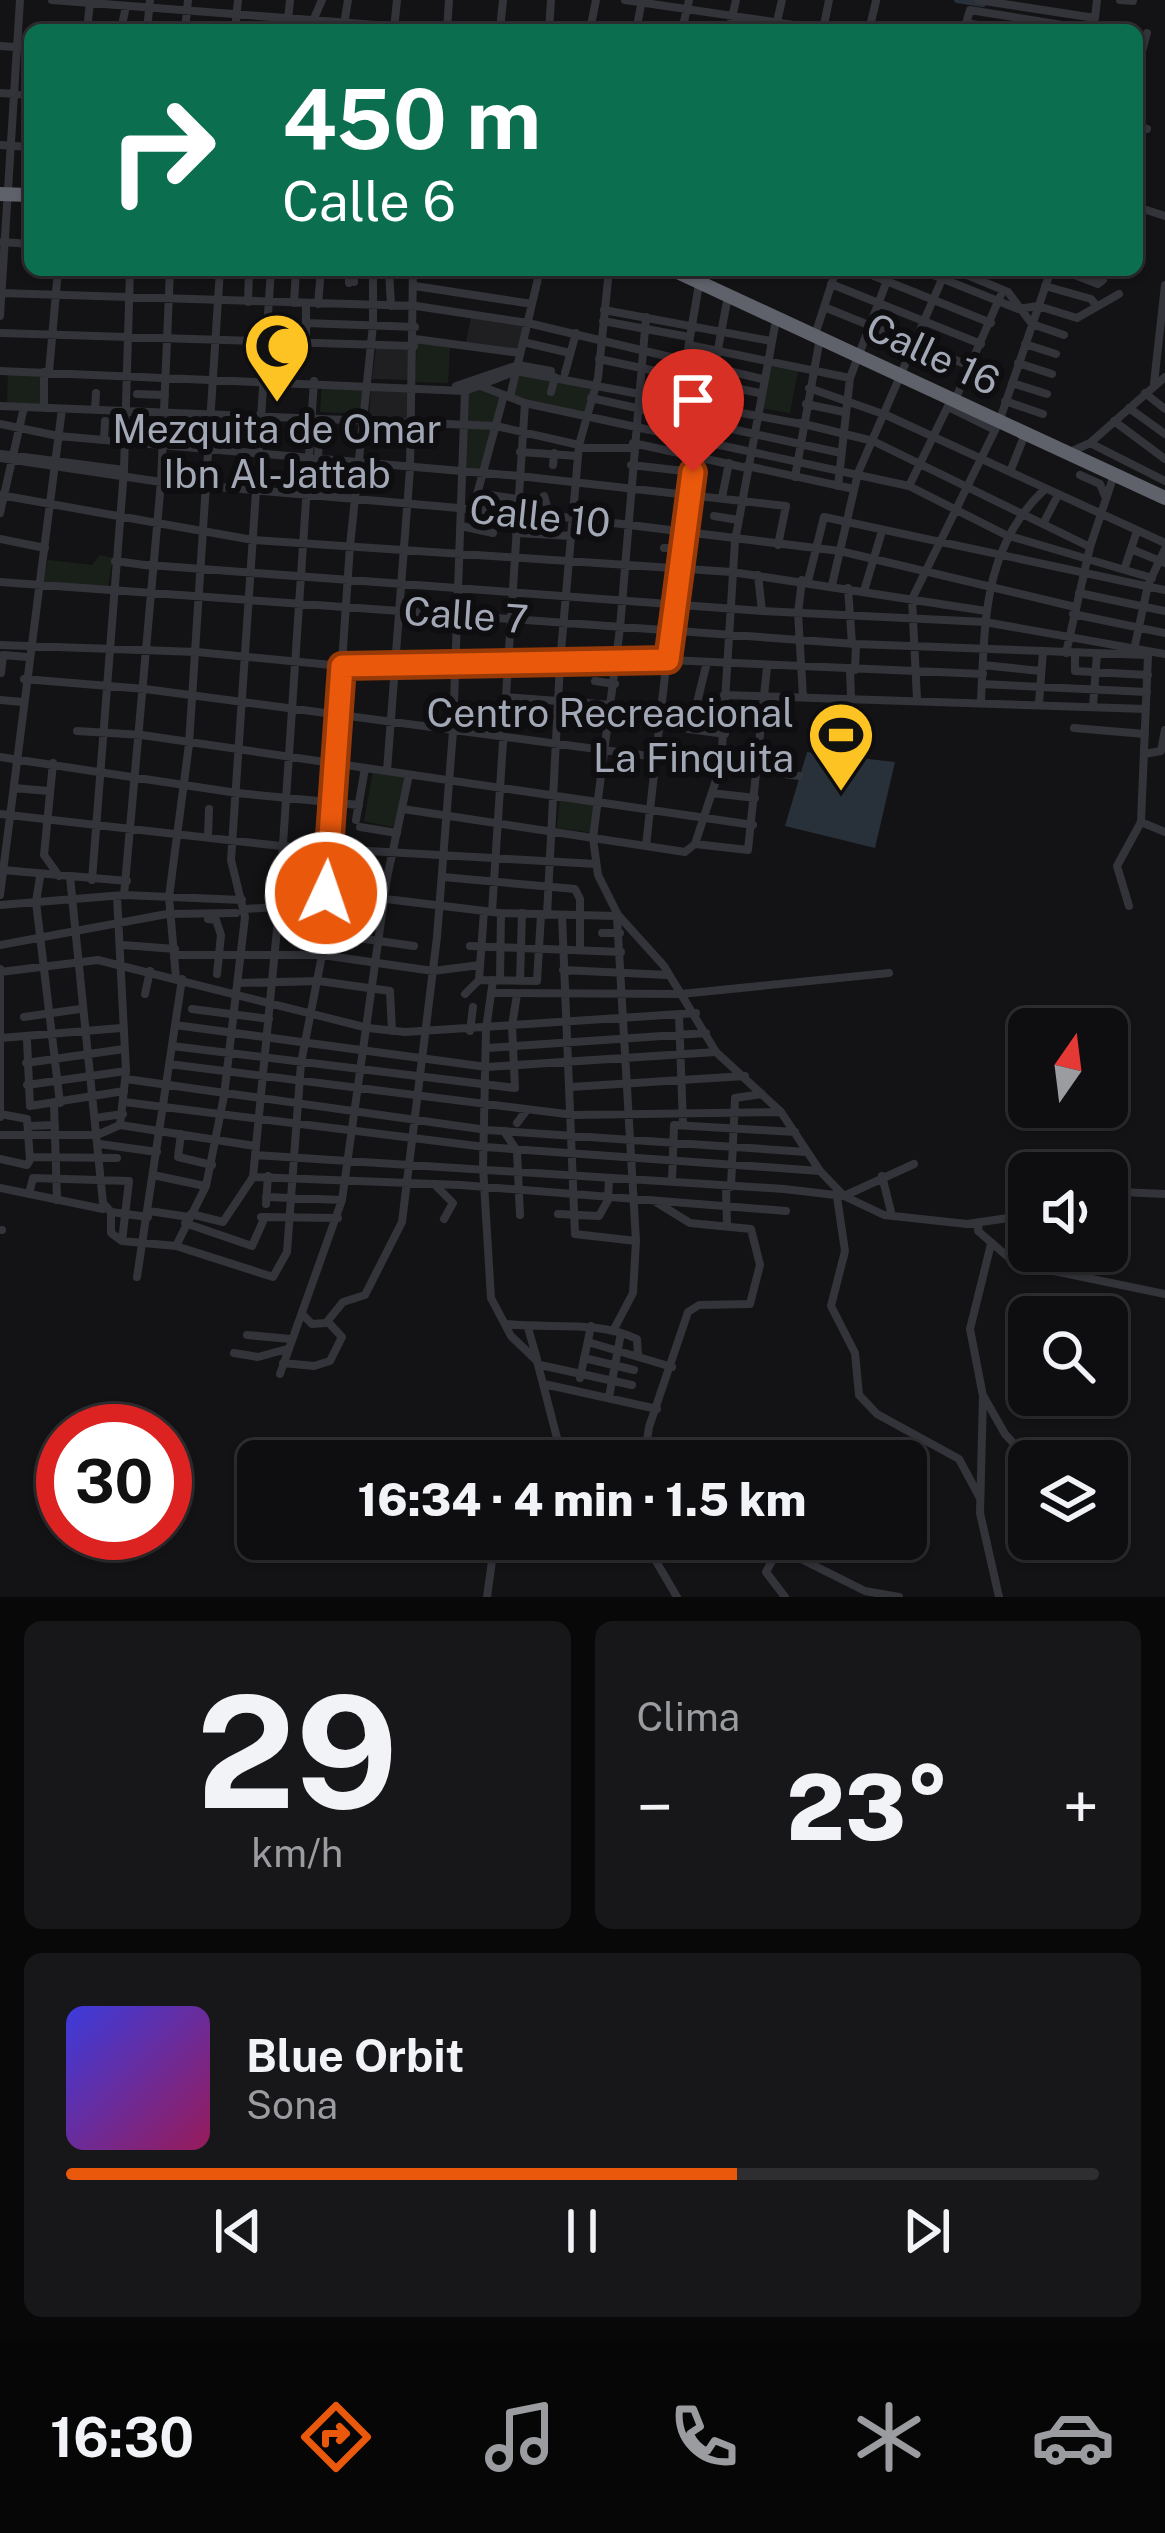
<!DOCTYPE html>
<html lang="es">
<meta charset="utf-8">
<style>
:root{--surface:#0e0e10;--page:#171719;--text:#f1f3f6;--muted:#9b9c9f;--line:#2e2e30;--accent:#ea580c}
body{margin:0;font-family:"Public Sans",sans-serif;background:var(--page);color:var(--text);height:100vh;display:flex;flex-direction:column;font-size:45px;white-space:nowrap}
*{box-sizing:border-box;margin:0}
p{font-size:39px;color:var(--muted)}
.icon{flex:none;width:66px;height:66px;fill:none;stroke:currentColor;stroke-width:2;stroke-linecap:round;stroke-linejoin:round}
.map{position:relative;height:1597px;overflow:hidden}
.side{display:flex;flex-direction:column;gap:24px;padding:24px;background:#080809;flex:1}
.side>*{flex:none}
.hud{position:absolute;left:24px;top:24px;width:1119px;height:252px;border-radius:18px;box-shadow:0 3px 9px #0004,0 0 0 3px var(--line);background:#0b6e4f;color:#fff;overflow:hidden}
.needle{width:78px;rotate:14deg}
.tools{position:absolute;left:1008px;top:1008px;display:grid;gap:24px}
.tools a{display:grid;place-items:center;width:120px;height:120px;border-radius:18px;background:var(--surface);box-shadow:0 3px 9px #0004,0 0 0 3px var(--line);font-size:60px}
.speed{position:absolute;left:36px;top:1404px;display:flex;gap:24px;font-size:60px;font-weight:700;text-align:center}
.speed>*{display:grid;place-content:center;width:156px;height:156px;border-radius:50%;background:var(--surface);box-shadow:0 3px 9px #0004,0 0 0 3px var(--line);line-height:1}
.speed .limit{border:18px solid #d22;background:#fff;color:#111}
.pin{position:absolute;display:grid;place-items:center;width:102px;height:102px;color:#fff;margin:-123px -51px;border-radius:50% 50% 50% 0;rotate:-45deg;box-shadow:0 0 12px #0007}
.pin .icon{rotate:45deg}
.me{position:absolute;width:132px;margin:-66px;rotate:3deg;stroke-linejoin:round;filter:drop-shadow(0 0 9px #0008)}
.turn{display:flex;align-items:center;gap:42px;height:252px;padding:0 60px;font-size:54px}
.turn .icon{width:156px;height:156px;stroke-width:2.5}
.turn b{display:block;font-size:84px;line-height:102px}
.big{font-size:90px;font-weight:800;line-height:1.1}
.side .widget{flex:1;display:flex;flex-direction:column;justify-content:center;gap:18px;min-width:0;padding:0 42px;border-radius:18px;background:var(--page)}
.side .dial{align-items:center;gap:0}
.dial b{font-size:156px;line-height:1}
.song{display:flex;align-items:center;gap:36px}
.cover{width:144px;height:144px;border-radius:18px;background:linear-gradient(135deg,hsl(240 70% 55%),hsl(330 70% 35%))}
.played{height:12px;border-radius:6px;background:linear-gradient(90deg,var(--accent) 65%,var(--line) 65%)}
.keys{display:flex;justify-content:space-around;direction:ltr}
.heat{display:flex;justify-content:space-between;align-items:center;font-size:66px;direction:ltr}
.side .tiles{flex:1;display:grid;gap:24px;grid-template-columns:1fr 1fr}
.widget:last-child{grid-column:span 2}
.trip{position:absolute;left:237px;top:1440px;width:690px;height:120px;border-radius:18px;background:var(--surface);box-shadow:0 3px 9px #0004,0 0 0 3px var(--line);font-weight:800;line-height:120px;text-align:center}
.dock{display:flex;height:192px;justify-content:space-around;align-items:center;background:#060606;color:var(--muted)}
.dock .icon{width:84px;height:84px}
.dock .current{color:var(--accent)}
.dock b{font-size:54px;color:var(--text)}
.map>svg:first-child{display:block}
</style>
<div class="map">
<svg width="1165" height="1597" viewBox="0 0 1165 1597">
<rect width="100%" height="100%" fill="#131315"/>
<!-- built -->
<path fill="#1f1f22" d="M471,317L525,325L517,349L466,342Z
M376,348L409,349L408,380L372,379Z
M371,389L408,391L407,418L369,416Z"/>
<!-- green -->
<path fill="#19201a" d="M417,342L450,346L448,383L415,382Z
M769,365L798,371L790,413L760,408Z
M8,372L43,373L42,404L7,403Z
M519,374L593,385L585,413L511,395Z
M322,385L366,386L365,414L320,412Z
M479,389L501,397L484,473L462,467L468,391Z
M100,555L113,558L108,587L43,585L48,560L92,565Z
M373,771L407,777L397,828L364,821Z
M560,796L601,803L597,833L557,828Z"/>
<!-- water -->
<path fill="#283039" d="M807,752L895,762L875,848L785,826Z"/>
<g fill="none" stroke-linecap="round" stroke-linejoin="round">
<!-- canal -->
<path stroke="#283039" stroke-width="6" d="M957,0L983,4"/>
<!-- minor -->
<path stroke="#33343a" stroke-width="8" d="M52,0L440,30
M625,0L828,30
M978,0L1095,18L1097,0
M1120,0L1133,1
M966,23L1010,30
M394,29L397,0
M87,30L90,2
M121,30L126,6
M147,30L150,0
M185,30L188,0
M235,30L238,0
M287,30L290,0
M309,30L322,0
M343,30L348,0
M447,30L449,0
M500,30L503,0
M549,30L551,0
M590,30L596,0
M636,30L642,1
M682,30L689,0
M729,30L736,0
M775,30L782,0
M823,30L829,0
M869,30L876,1
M964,30L970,10L1093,30
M0,46L30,48
M1137,70L1147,33
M0,93L30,95
M1137,127L1147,129
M0,145L30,147
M1137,207L1165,216
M2,242L30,244
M389,270L391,306
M859,270L991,323
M921,270L1018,309L1038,306L1077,318L1119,294
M955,270L1008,292L1032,324L1064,335
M1062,270L1098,284L1103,280
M354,282V270
M349,283V270
M831,284L981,344
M415,286L532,304
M1045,286L1091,299L1096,305
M0,293L416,306L528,323L762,379
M248,302L249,270
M294,303L296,270
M318,304L321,270
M824,307L970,366
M604,310L771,341
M0,316L20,0
M646,317L620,628L593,838L598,875L618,915L664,966L716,1052L781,1112L820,1171L844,1196
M603,321L689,337
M306,323L415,327
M0,333L414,346
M815,335L836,270
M415,339L520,353
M306,342V303
M523,342L570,353
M1025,344L1056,354
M689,345L850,378
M599,359L759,393
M1018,363L1052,374
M0,371L465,391L516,371L801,424
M49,372L58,270
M565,373L576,333
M1012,383L1047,394
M1154,383L1165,285
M478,385L525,403L909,486L1006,535L1152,578
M456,386L518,365L551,371
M809,388L886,415L1165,543
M551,392L555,377
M1145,393L1165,409
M137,394L165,395
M510,397L540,270
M591,398L841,453
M955,400L1003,290
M1005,401L1043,414
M806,404L844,412
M0,406L496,426L579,445
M948,407L995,430
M44,408V372
M1129,408L1165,434
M95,409L96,393
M1114,421L1165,459
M800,423L873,441L1090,547
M0,424L58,436L519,476L786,506L778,545
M104,439L105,421
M140,442V423
M633,443L747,468
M1090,443L1165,481
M579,448H633
M671,450L699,284
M520,452L578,456
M1068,453L1090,443L1165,377
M1,454L124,470
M318,457L319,440
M0,458L161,482L573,518L840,551L1075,607
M553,465L554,453
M631,465L693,472
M747,466L854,489
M1010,472L1025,434
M1080,475L1100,484L1105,496
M795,477L820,338
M838,486L850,378L891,270
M909,486L951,400
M478,493L517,499
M0,495L253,540L732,572L986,611
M544,496L550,516
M722,497L729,463
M473,509L504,395
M0,513L24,407
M714,516L738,520
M1043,524L1058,495
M461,526L493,533
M516,533L571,536
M0,539L45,548
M664,548H680
M1131,549L1165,563
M115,561L152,566
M149,565L762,611L985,622L1165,654
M1125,567L1137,531
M758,575L762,611
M802,580L798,613L803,697
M808,581L824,517L1165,590
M0,582L856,644L1148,655
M832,585L858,473L946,270
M848,588L852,644
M864,591L882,531
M1079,593L1165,611
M1073,614L1165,633
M0,645L197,652L342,666L668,660L983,674
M1135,645L1148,585L1165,549
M1066,653L1090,547L1114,475
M1075,653V671L1148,675
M983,665L1041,671
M850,670L851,697
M855,670L856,644
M1,673L3,655L27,657
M24,679L145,689L799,776
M595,681L615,684
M982,684L1147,692
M724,695L1146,709
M505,697L612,705
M917,699L912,599L999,422L1051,270
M0,700L22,702
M981,701C985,620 983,547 1045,489
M1039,703L1043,651
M1093,706L1097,654
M609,718L725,734
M691,727L707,662
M1074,728L1145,734
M77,731L142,735L753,825
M1144,754L1161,751L1165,730
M0,757L237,793L359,805
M53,763L44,855L59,876
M387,771L410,469L413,270
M14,788L49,791
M712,793L755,798
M403,809L685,852L695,844L721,765L735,541L776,320
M0,814L281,846L596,864
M356,820L365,768
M1141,822L1165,832
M360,827L397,833
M208,836L209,809
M695,844L748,850L767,667
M646,846L677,567L728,296
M3,870L127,881
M40,877L36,902L60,1103
M70,877L103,1203L111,1212V1233L122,1241L176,1246L273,1277L287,1252L301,1063L322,955L350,546L373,325V270
M443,877L575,889L580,899V950
M327,878H345
M92,880L124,470L130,270
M0,895L62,409
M124,895L161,482L170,270
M117,896L126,1071L120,1125
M326,901L386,899L501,913L617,916
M0,905L124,895L242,900
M1129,906L1117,866L1141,822L1148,656
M245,909L278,907
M492,912L525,403
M547,915L560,663L579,445L598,378L609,270
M562,915L575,1234L636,1241L633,1293L613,1331
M617,917L636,1241
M208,919L216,920L221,935L217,974
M323,933L414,946
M602,933H620
M0,945L167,914L236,913
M123,945L175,949
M470,946L621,952
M177,955H322L433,971L480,965
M563,970L668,975
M0,972L98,960L368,1028L405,1032L696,1013
M176,978L169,897L189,744L220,270
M479,980L537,981L541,915
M493,980L486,1029L483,1167L491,1298L511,1336L537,1361L563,1461
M500,980L501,913
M520,981L522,913
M239,983L319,981L390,991L392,1031
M491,993L681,994L889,973
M145,994L150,971
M465,994L479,980L484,911
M192,1009L269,1019
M679,1015L683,1124
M24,1017L80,1009
M175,1025L487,1067L716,1052
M470,1031L473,1007
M1,1038L121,1028
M27,1040L30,1106L124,1091
M172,1046L515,1088L512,1026L517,994
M487,1048L706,1033
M26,1063L124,1049
M169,1064L574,1115L779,1112
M126,1079L487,1130L806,1152
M27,1085L126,1071
M571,1087L745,1076
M124,1102L485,1147L820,1171
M54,1104L57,1200
M0,1114L27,1119L30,1160L27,1165L0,1159
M0,1117V969
M95,1118L123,1114
M517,1123L526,1111
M120,1125L255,1146
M28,1126L55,1125
M504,1131L517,1151L520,1215
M181,1134L178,1157L212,1165
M0,1135H97L120,1125
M100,1144L157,1152
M255,1155L784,1189L844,1196L884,1215L967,1224L1029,1215
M30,1157L117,1158
M153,1175L205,1186
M882,1176L892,1216
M253,1177L278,919L314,381
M253,1177L461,1185L786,1211
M672,1181L674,1125L795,1132
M437,1187L453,1203L444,1219
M726,1187L727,1225
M731,1187L735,1098L762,1094
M0,1188L103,1209
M29,1194L33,1178L129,1181L122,1241
M844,1196L914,1164
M266,1197L342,1200
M837,1197L845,1251L831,1306L855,1353L859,1395L877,1414L959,1459L980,1498
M1107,1197L1121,1192L1165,1194
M266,1204L268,1176
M149,1211L189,1217
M111,1212L148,1217
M191,1214L223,1222L253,1177
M558,1214L599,1216L608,1200L609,1178
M261,1217L338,1218
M185,1223L252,1246L265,1217
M979,1223L978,1231L1015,1263L1165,1294
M0,1230H2
M991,1244L970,1329L983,1396L980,1513L999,1597
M176,1246L206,1186L224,1096L245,917L231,860L271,270
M137,1277L182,979
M302,1314L312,1324L326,1323L343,1302L365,1295L402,1222L437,937L453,731L465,391
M507,1324C550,1329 597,1320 637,1339L638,1355
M528,1328L537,1359
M247,1335L291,1339
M588,1342L672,1367
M234,1353L258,1357L287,1349
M584,1358L634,1370
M283,1363L314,1366L330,1361L342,1337L328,1322
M540,1365L632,1385
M280,1374L342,1200L387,878L409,775
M580,1378L591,1326
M544,1384L657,1409
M609,1397L621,1333
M984,1397L1005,1434L1030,1461
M644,1461L649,1427L688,1312L699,1305L750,1304L760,1265L751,1229L690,1223L656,1202
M643,1539L677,1597
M487,1597L495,1539
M785,1597L766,1572L779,1548L865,1591L899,1597"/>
<!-- highway -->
<path stroke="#5f626b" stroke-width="14" d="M0,194L30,195
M673,270L1165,498"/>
</g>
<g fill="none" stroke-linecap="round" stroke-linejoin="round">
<!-- route casing -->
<g stroke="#983908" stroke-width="30">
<path id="route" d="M326,893L342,666L668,660L693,472"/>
</g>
<!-- route -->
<use href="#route" stroke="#ea580c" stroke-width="21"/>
</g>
<!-- icons -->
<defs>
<g id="mosque-pin" transform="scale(3.45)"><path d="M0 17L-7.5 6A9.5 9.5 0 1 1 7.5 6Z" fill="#fdc322" stroke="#0e0e10"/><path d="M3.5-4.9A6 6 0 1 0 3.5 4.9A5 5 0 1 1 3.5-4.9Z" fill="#111"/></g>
<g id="stadium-pin" transform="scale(3.45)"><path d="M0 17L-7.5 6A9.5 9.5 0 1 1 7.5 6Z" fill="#fdc322" stroke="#0e0e10"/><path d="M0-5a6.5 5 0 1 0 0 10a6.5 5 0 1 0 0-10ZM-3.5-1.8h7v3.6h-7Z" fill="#111"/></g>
</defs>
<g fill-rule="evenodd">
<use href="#mosque-pin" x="277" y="346"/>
<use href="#stadium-pin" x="841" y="735"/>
</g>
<g text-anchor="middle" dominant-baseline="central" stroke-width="12" stroke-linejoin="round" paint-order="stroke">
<!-- street labels -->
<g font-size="39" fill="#a3a8b6" stroke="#0e0e10">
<text transform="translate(933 354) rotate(25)">Calle 16</text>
<text transform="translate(540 516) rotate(6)">Calle 10</text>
<text transform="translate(466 615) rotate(4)">Calle 7</text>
</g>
<!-- poi labels -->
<g font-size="39" fill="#a3a8b6" stroke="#0e0e10">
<text x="277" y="429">Mezquita de Omar<tspan x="277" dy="45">Ibn Al-Jattab</tspan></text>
<text x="794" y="713" text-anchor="end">Centro Recreacional<tspan x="794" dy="45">La Finquita</tspan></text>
</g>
</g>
</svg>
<div class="tools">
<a><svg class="needle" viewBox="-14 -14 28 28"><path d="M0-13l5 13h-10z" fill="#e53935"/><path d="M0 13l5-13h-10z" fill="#9b9c9f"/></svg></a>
<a><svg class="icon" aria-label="sound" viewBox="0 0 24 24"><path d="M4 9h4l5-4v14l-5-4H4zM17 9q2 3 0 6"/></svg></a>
<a><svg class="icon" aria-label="search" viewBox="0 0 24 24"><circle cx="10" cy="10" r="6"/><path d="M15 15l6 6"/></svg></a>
<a><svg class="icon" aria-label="layers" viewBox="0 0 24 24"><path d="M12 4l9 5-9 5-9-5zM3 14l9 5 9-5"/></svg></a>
</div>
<div class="speed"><div class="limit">30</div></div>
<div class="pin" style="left:693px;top:472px;background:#d93025"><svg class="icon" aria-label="arrive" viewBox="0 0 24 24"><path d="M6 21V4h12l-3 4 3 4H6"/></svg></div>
<svg class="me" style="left:326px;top:893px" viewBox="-20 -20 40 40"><circle r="17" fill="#ea580c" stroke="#fff" stroke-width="3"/><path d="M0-11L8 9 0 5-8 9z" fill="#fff"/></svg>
<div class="trip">16:34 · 4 min · 1.5 km</div>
<div class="hud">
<div class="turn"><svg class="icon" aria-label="right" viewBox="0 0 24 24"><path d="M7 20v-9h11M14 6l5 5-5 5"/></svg><div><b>450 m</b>Calle 6</div></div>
</div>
</div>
<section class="side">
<div class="tiles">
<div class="widget dial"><b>29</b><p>km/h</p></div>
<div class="widget"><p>Clima</p>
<div class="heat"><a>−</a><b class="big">23°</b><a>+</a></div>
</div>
<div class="widget">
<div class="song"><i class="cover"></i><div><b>Blue Orbit</b><p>Sona</p></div></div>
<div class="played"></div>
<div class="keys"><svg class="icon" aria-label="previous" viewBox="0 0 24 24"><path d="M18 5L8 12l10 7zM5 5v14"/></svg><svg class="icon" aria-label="pause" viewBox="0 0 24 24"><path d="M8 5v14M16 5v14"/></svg><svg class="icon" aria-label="next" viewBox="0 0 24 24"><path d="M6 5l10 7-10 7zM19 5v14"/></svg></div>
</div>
</div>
</section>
<nav class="dock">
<b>16:30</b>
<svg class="icon current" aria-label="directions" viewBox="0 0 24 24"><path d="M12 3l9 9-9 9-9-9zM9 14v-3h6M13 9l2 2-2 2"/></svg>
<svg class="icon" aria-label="music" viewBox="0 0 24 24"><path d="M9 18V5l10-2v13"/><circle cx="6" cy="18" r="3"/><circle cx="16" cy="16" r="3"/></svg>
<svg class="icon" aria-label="phone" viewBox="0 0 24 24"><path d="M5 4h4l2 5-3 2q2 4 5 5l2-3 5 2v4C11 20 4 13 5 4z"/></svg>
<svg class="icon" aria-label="climate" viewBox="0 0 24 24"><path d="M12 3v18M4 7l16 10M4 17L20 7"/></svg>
<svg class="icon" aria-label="car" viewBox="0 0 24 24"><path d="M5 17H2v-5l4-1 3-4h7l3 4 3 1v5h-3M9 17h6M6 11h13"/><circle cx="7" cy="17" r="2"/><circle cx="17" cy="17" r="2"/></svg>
</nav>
